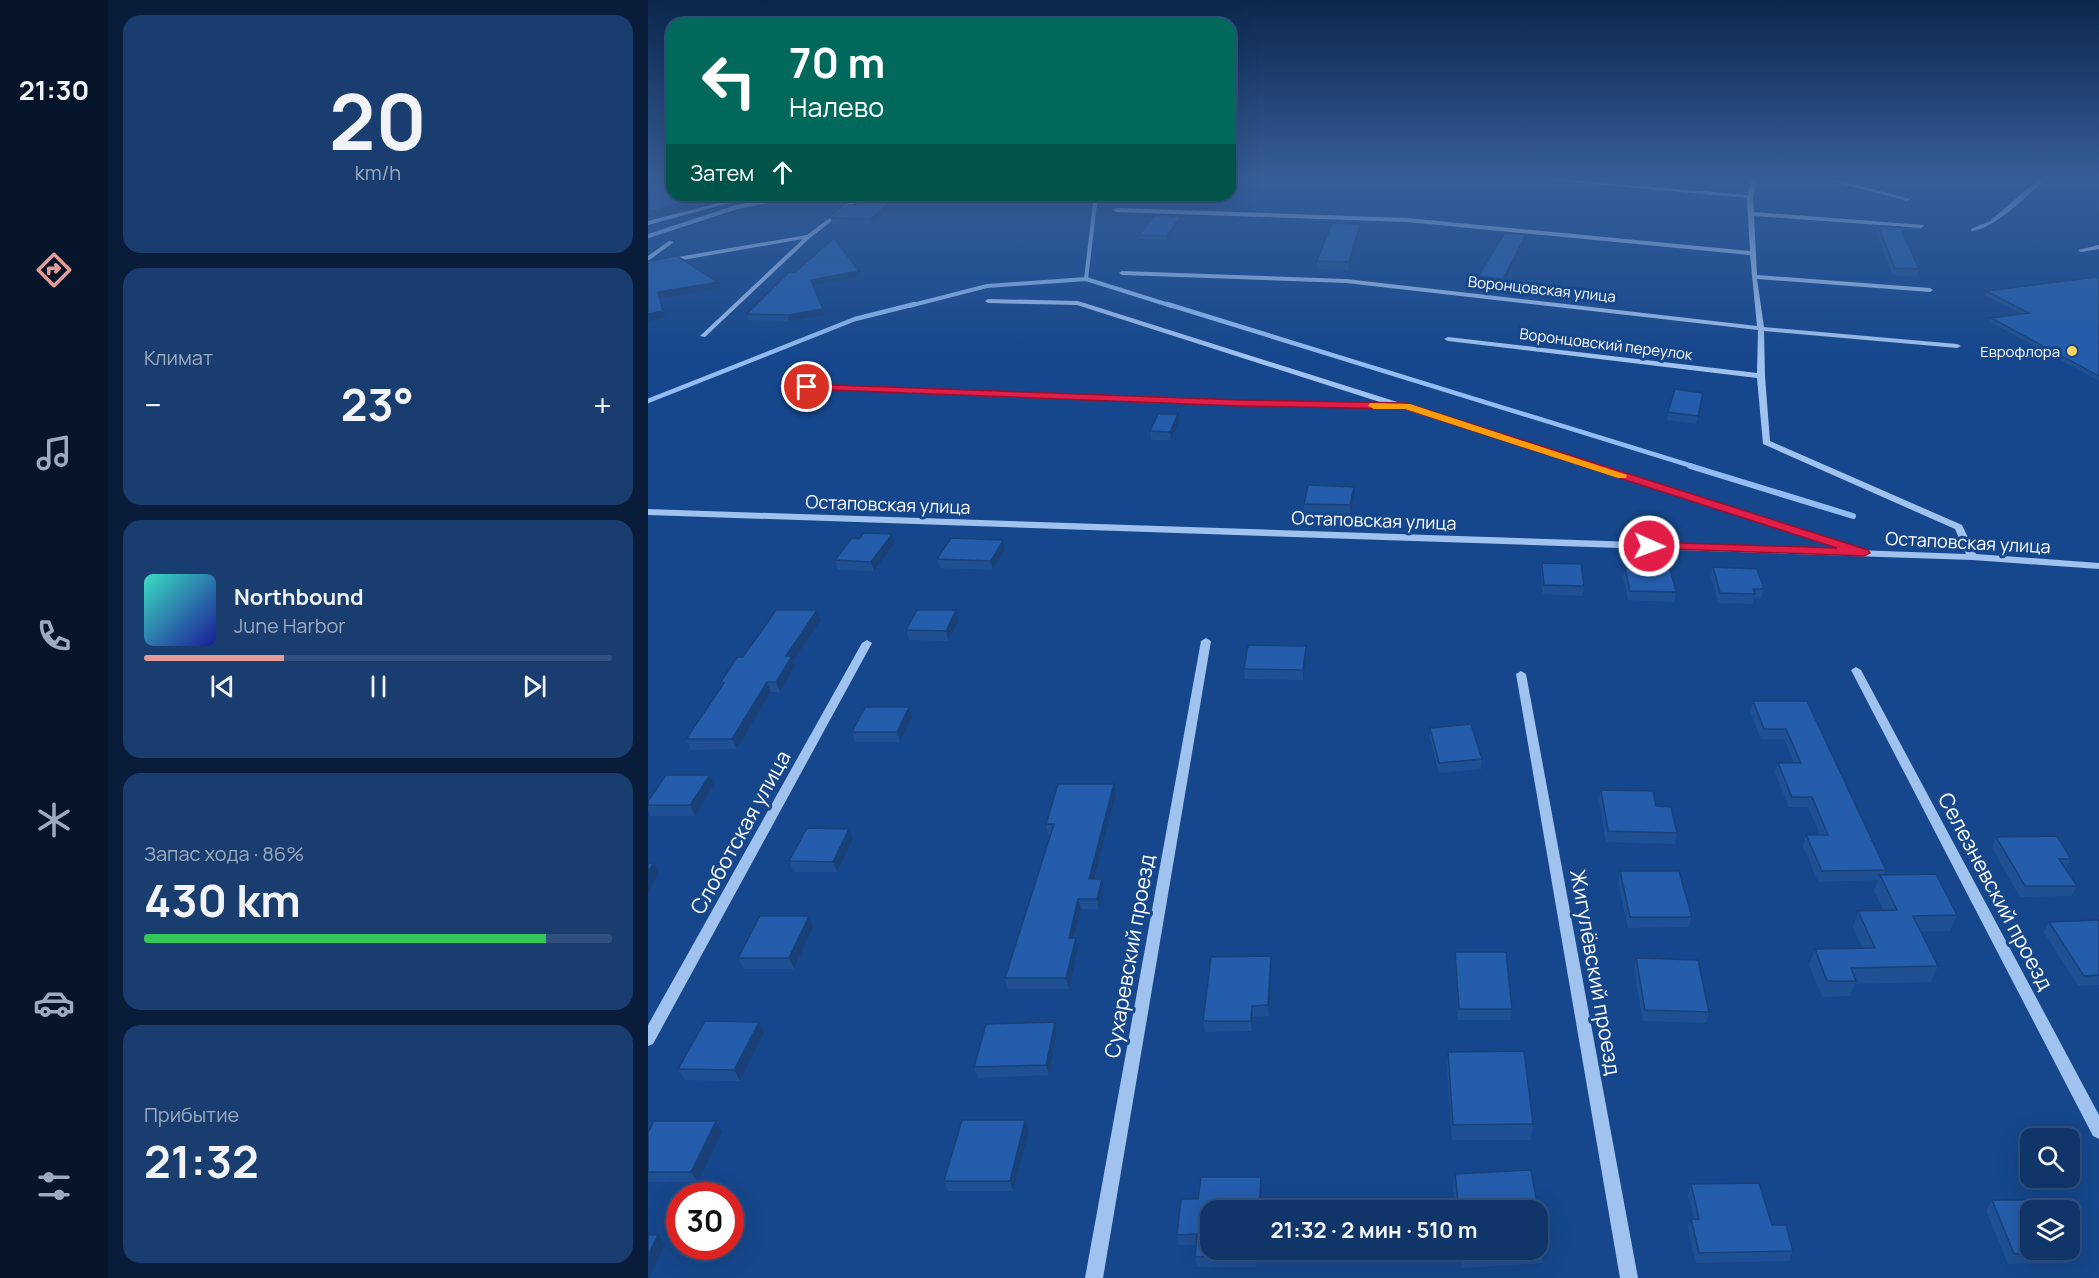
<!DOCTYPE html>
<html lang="ru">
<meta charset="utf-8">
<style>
:root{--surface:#103569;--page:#193d6f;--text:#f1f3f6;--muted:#9cabc0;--line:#30507d;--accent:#e69b98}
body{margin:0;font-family:Manrope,sans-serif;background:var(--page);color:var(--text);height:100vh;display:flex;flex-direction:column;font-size:22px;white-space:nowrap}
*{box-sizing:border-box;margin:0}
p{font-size:20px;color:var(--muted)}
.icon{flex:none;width:33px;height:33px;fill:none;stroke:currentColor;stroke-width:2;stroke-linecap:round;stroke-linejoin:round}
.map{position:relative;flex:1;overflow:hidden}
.drawer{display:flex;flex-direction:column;gap:15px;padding:15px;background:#091d3a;width:540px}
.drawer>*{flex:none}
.guide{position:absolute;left:18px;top:18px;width:570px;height:183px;border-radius:18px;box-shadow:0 6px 24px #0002,0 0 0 2px var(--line);background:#00695c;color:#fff;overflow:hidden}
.buttons{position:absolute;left:1372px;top:1128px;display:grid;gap:12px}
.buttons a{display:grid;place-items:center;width:60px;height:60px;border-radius:12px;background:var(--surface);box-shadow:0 6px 24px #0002,0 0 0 2px var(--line);font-size:30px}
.speed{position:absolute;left:18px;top:1182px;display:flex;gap:12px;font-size:30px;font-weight:700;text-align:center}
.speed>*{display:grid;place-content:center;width:78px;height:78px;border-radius:50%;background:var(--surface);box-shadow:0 6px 24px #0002,0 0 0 2px var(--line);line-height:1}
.speed .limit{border:9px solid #d22;background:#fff;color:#111}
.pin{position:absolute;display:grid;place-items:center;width:51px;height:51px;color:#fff;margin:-26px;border:3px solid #fff;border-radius:50%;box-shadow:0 2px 6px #0007}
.me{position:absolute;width:66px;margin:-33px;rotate:92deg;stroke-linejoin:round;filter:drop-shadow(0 0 4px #0008)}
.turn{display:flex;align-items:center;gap:21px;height:126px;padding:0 24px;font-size:27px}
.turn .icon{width:78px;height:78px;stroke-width:2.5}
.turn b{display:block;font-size:42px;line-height:51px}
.then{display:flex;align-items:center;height:57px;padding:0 24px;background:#0003;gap:12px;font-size:22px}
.big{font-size:45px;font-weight:700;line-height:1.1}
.drawer .widget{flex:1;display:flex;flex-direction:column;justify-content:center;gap:9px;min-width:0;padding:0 21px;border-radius:18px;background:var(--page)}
.drawer .dial{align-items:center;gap:0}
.dial b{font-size:78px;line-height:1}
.song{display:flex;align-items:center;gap:18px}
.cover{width:72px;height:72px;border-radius:9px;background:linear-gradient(135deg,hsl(170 70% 55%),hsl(240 70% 35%))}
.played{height:6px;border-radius:3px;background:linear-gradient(90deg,var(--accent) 30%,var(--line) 30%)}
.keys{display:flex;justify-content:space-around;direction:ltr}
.heat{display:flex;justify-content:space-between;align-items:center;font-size:33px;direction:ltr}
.charge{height:9px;border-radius:4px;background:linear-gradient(90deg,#34c759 86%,var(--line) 0)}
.trip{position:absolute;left:552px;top:1200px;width:348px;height:60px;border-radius:18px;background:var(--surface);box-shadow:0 6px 24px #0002,0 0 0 2px var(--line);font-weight:700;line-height:60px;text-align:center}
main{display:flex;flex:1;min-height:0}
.dock{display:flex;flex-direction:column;width:108px;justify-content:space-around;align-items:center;background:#06152a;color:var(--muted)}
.dock .icon{width:42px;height:42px}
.dock .selected{color:var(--accent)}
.dock b{font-size:27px;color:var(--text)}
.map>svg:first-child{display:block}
</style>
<main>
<nav class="dock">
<b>21:30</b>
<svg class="icon selected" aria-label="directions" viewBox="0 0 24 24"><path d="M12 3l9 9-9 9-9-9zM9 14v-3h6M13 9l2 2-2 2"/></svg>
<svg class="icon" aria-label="music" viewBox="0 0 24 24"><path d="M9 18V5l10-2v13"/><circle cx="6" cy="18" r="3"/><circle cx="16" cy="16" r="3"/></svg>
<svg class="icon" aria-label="phone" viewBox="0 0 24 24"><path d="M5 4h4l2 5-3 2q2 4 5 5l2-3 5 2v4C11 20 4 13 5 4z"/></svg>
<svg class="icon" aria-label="climate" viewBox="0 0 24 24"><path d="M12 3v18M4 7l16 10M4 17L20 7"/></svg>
<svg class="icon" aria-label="car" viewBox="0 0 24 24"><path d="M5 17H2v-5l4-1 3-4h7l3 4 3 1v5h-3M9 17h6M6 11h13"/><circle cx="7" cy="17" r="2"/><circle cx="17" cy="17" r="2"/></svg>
<svg class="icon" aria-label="filters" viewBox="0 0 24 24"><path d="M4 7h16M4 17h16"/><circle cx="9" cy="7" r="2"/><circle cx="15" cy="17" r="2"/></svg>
</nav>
<section class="drawer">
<div class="widget dial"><b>20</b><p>km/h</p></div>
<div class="widget"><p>Климат</p>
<div class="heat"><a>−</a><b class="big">23°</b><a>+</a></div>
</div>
<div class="widget">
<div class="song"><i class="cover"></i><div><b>Northbound</b><p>June Harbor</p></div></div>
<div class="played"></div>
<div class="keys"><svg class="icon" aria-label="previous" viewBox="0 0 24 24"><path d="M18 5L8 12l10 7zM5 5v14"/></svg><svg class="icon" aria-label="pause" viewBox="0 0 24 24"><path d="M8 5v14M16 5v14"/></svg><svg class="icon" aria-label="next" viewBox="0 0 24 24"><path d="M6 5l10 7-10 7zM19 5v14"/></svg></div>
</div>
<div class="widget"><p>Запас хода · 86%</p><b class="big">430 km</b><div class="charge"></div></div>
<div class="widget"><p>Прибытие</p><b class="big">21:32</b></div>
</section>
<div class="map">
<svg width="1451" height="1278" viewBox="0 0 1451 1278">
<rect width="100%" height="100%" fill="#16478c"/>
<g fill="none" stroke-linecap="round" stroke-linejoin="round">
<!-- stream-far2 -->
<path stroke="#92bcf2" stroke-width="4" d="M448,195L438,279L524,306
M0,236L89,207L149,195
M261,306L339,286L438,279"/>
<!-- stream-far1 -->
<path stroke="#92bcf2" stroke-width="4.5" d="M519,304L1047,467
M0,401L207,319L267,304"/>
<!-- stream -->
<path stroke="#92bcf2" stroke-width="6" d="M1042,466L1205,516"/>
<!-- minor -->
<path fill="#a0c2ef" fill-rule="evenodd" d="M890,179H910L1100,195L1103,179H1109L1105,197L1106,212L1275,225L1276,226L1273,228L1106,216L1109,275L1282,288L1285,290L1282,292L1109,279L1116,327L1309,344L1313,346L1309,348L1116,331L1117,376L1122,441L1314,525L1328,554L1451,563V569L1324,560L0,515V509L1196,549L749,407L746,408L592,405L136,388L132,386L136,384L592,401L738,404L429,305L340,303L337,301L340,299L430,301L1207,547L1208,550L1318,554L1307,529L1115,444L1109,378L800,341L796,339L800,337L1109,373L1110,330L698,283L474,275L471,273L474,271L698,279L1109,326L1102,255L759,222L468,212L465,210L468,208L759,218L1102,251L1099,198Z
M1176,179H1185L1262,199L1259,201Z
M1391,179H1397C1381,195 1344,230 1323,231V229L1342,221Z
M102,195H111L0,225V221Z
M212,195H218L163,237L57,337L52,336L155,239L0,266V262L159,235Z
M21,241L26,242L0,261V256Z
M1451,245V249L1433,252L1430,250Z
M558,638L563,641L455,1278H437L553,641Z
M219,640L224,643L5,1044L0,1046V1025L214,643Z
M1208,667L1213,670L1451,1115V1139L1445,1136L1203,670Z
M873,671L878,674L990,1278H972L868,674Z"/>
</g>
<!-- wall -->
<path fill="#1f5093" d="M246,199L247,204L223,224H184L183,218Z
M1451,200V209L1447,208L1449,201Z
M533,216L534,220L519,240L492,239L491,235Z
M712,224V231L701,270L669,269V261Z
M1230,226L1271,269L1269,277L1245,275L1228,233Z
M878,235V242L854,286L830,283V276Z
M211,271L212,277L166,285L177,315L141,321L101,320L99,314L147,272Z
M1451,279V381L1342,322L1343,318L1374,314L1337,295L1338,291Z
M1054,401L1048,424L1019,420L1020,412Z
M530,414L531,423L523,440H503L502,431Z
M706,496L703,514L656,513V504Z
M244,534L247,543L226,571L190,570L187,560L211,539Z
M357,549L345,570L292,568L289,559Z
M894,563L936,586L935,596L895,594L893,573Z
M1065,567L1116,589L1113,599L1106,598L1104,604L1070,603L1063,577Z
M977,568L1028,592L1026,602L980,600L975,577Z
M169,610L173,620L145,661L147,666L132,692H123L89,749L43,750L38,739L73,686L72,683L95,657Z
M308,610L311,620L300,641L261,640L258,630Z
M658,646V656L655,680L597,679L596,669Z
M1105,701H1159L1238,870L1236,875L1309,915L1302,931H1273L1290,966L1283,982L1207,984L1202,996L1174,997L1161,965L1167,949L1214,948L1205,927L1210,911H1236L1226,891L1230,880L1170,882L1155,846L1158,835H1172L1160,807H1141L1127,773L1130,763H1146L1136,739H1113L1102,711Z
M261,707L264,717L252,742H207L204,732Z
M782,728L834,759L833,769L791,773L782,738Z
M62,775L66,785L47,816H2L0,811V801Z
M466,784L468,795L446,879H454L456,890L451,910L433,909L426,938H428L430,949L421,989H360L357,978L402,835H400L398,824Z
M953,790L1008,806L1029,833L1027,844L958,842L951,800Z
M1348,837L1423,859L1418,869L1429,886L1423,896L1372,897L1344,848Z
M205,839L189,872H145L141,861Z
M972,871L1044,917L1041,927L980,928L970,882Z
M1451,920V985L1430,986L1396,932L1401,922Z
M165,927L146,969H96L90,958Z
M807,952L864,1009L863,1020H810L807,962Z
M988,958L1061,1012L1058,1023L995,1021L986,969Z
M624,967L621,1016L605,1017L604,1031L557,1032L555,1021Z
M407,1022L409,1032L401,1075L330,1078L326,1067Z
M116,1033L92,1081L37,1080L30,1069Z
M800,1052L885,1124L883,1140H804L799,1068Z
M377,1120L381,1131L365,1191H300L296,1181Z
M68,1121L74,1132L50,1182H0V1133Z
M883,1170L897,1248L894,1263L814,1268L812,1250H890V1210H808L805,1189L807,1174Z
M613,1177L614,1187L609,1267H549L547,1257L548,1245H531L529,1235L550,1199Z
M1043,1184L1124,1225L1145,1251L1141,1261L1048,1263L1040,1229L1043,1219H1046L1040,1195Z
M1344,1200L1426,1253L1419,1263L1360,1264L1338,1211Z"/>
<!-- shaded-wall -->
<path fill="#194178" d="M246,199L247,204L223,224L222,219Z
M39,202L41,208L5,217L3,211Z
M533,216L534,220L519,240V236Z
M712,224V231L701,270V262Z
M878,235V242L854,286L855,279Z
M211,271L212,277L165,285L163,280Z
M70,282L72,288L12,298L17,318L0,321V314L10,292Z
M175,309L177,315L141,321L140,315Z
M530,414L531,423L523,440L522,432Z
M706,487V496L703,514L702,505Z
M244,534L247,543L226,571L223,562Z
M355,540L357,549L345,570L343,561Z
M169,610L173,620L145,661L147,666L132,692L128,682L138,656Z
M308,610L311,620L300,641L298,631Z
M658,646V656L655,680V670Z
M119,682L123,692L89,749L84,739Z
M261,707L264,717L252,742L249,732Z
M62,775L66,785L47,816L42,805Z
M466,784L468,795L443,890L441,879Z
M201,829L205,839L189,872L185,862Z
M6,863L11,873L0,892V872Z
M454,879L456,890L451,910L449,899Z
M430,899L433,909L423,949L421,938Z
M161,916L165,927L146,969L141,958Z
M428,938L430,949L421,989L418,978Z
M623,956L624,967L621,1016L620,1005Z
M604,1006L605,1017L604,1031L603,1021Z
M111,1022L116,1033L92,1081L86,1070Z
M407,1022L409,1032L401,1075L398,1065Z
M377,1120L381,1131L365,1191L362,1181Z
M68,1121L74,1132L50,1182L43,1172Z
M613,1177L614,1187L613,1210H611Z
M10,1235L17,1245L1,1278H0V1255Z
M608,1250H610L609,1267L608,1256Z"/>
<!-- building -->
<path fill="#245dab" stroke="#194178" stroke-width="1.5" d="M0,179H24V195H36L39,202L3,211L0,204Z
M246,199L222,219L183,218L201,205Z
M507,215L533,216L519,236L491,235Z
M684,223L712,224L701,262L669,261Z
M1230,226L1252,227L1271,269L1247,268Z
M857,233L878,235L855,279L830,276Z
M186,238L211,271L163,280L175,309L140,315L99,314L141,272H147Z
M29,256L70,282L10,292L15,311L0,314V261Z
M1448,277L1451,279V376L1343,318L1381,313L1338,291Z
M1027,389L1055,393L1050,416L1020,412Z
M510,414H530L522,432L502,431Z
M660,485L706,487L702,505L656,504Z
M216,533L244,534L223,562L187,560L204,538L211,539Z
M303,538L355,540L343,561L289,559Z
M894,563L933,564L936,586L896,585Z
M1065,567L1109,569L1116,589H1105L1107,594L1072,593Z
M977,568L1022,569L1028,592L982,591Z
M128,610H169L138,656H144L128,682H119L84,739H38L76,683H72L89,657H95Z
M269,610H308L298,631L258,630Z
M600,645L658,646L655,670L596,669Z
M1105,701H1159L1238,870L1174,871L1158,835H1180L1164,797H1144L1130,763H1153L1138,729H1116Z
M217,707H261L249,732H204Z
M823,724L834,759L791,763L782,728Z
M18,775H62L42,805H0V801Z
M410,784H466L441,879H454L449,899H430L421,938H428L418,978H357L406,824H398Z
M953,790L1005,791L1008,806L1023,807L1029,833L960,831Z
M159,828L201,829L185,862L141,861Z
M1409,836L1423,859H1411L1429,886H1377L1348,837Z
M0,863H6L0,872Z
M972,871H1031L1044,917H982Z
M1288,874L1309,915L1265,916L1290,966L1203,968L1208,981H1179L1167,949L1227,948L1210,911L1249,910L1232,875Z
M112,916H161L141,958H90Z
M1451,920V975L1436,976L1401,922Z
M807,952H858L864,1009H811Z
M623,956L620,1005L604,1006L603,1021H555L563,957Z
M988,958L1050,960L1061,1012L997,1010Z
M57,1021L111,1022L86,1070L30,1069Z
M407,1022L398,1065L326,1067L338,1024Z
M876,1051L885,1124L805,1125L800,1052Z
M314,1120H377L362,1181H296Z
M6,1121H68L43,1172H0V1133Z
M883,1170L897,1248H890V1210H811L807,1174Z
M553,1177H613L611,1210H562V1250H608V1256L547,1257L549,1234L529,1235L533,1199H550Z
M1111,1183L1124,1225H1138L1145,1251L1051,1253L1043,1219H1051L1043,1184Z
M1344,1200H1402L1407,1210H1383V1250H1422V1244L1426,1253L1366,1254Z
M0,1235H10L0,1255Z
M815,1250H868L816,1252Z"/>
<!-- sky -->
<linearGradient id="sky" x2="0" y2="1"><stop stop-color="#0c274d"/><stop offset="0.5" stop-color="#365e99"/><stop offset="1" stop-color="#365e99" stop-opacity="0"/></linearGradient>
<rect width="1451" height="358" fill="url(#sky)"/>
<!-- route -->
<path fill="#e11d48" stroke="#92132f" stroke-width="1.5" d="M159,384L592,400L758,403L1220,550L1222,553L1216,556L997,548L995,546L1001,542L1189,548L757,409L592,406L155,389L154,387Z"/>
<!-- slow -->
<path fill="#f59e0b" d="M722,403L762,404L979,475L978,478H970L757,409H726L720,406Z"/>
<!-- markers -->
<circle fill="#ffd45e" stroke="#16478c" stroke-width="2" cx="1424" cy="351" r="6"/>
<g text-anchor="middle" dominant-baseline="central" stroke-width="6" stroke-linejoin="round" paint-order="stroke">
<!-- far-street labels -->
<g font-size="15" fill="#fff" stroke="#16478c">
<text transform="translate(894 289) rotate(6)">Воронцовская улица</text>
<text transform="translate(958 344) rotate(7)">Воронцовский переулок</text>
</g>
<!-- far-poi labels -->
<g font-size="15" fill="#fff" stroke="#16478c" text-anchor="end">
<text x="1412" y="351">Еврофлора</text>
</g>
<!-- street labels -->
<g font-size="18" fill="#fff" stroke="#16478c">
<text transform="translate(240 504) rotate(2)">Остаповская улица</text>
<text transform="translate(726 520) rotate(2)">Остаповская улица</text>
<text transform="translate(1320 542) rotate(3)">Остаповская улица</text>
</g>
<!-- near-street labels -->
<g font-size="21" fill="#fff" stroke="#16478c">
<text transform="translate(92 832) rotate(-61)">Слоботская улица</text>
<text transform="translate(1348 891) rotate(62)">Селезневский проезд</text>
<text transform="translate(481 956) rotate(-80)">Сухаревский проезд</text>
<text transform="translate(948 972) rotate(80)">Жигулёвский проезд</text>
</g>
</g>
</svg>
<div class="buttons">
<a><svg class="icon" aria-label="search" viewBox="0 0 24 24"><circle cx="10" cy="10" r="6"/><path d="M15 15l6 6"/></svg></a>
<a><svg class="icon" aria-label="layers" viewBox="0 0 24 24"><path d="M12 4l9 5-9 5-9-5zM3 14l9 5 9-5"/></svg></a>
</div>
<div class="speed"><div class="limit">30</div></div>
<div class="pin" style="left:159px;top:387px;background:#d93025"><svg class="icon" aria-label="arrive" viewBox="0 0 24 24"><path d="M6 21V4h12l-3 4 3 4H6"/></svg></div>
<svg class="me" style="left:1001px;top:546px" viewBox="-20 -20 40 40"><circle r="17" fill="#e11d48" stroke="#fff" stroke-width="3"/><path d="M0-11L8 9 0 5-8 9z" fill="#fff"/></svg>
<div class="trip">21:32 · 2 мин · 510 m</div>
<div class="guide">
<div class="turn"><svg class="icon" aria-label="left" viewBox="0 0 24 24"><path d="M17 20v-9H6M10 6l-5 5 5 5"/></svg><div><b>70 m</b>Налево</div></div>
<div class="then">Затем<svg class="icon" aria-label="ahead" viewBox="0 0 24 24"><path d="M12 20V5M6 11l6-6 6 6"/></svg></div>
</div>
</div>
</main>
